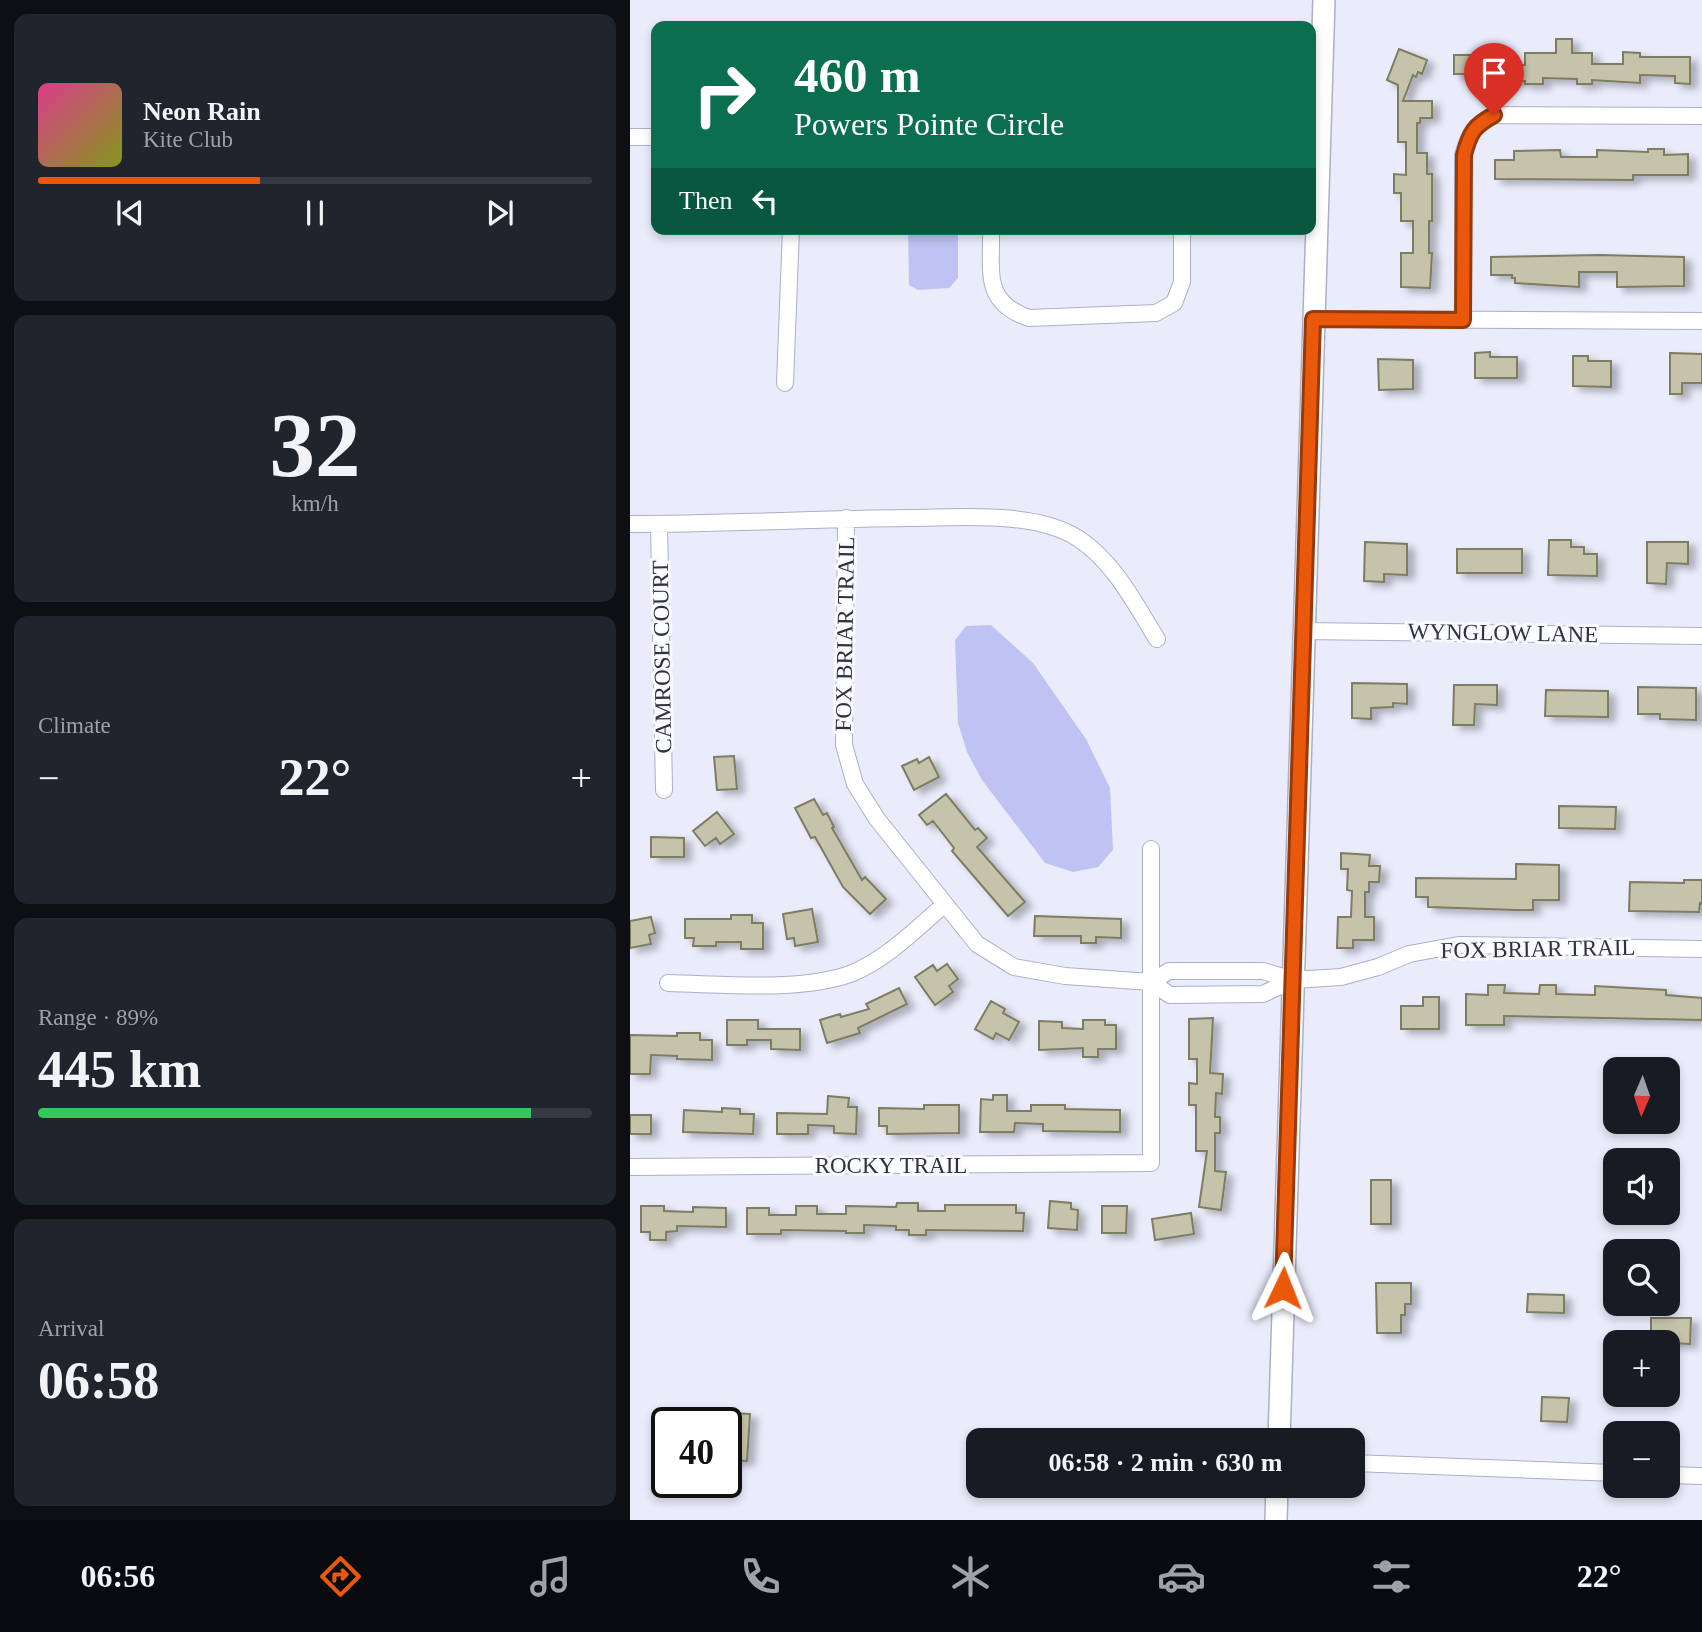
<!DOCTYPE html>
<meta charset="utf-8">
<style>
:root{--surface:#171b24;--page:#20242c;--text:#f1f3f6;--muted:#9ea1a6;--line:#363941;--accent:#ea580c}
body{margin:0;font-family:Georgia,serif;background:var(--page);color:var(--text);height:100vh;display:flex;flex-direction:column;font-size:26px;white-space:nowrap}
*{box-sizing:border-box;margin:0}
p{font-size:23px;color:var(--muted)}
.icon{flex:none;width:38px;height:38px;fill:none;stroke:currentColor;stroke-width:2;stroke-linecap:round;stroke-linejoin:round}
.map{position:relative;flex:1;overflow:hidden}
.sheet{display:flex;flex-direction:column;gap:14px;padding:14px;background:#0d0f14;width:630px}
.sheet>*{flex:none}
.hud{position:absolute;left:21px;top:21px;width:665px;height:214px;border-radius:14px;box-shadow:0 4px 10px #0003;background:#0b6e4f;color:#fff;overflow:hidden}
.needle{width:46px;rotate:182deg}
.buttons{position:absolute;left:973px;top:1057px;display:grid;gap:14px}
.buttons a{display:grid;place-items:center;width:77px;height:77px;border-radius:14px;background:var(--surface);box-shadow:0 4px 10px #0003;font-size:35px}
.speed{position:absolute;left:21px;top:1407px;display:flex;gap:14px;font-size:35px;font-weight:700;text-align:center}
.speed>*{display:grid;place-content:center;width:91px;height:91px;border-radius:50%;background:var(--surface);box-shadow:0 4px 10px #0003;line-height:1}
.speed .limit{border:4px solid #111;border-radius:10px;background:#fff;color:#111}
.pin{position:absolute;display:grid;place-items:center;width:60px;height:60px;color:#fff;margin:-72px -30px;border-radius:50% 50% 50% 0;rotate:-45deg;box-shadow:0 0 7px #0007}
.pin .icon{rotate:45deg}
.me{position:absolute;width:77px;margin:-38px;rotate:2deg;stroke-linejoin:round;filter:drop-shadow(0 0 5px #0008)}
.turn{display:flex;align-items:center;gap:24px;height:147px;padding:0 28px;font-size:32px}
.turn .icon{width:91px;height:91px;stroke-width:2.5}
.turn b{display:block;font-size:49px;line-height:60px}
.then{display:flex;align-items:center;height:66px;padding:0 28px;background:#0003;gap:14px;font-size:26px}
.big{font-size:52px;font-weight:700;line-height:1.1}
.sheet .tile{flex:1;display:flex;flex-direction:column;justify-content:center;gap:10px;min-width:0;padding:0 24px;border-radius:14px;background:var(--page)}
.sheet .dial{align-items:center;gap:0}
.dial b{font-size:91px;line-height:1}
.song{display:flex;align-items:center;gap:21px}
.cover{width:84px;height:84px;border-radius:10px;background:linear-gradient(135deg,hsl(330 70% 55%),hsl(70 70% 35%))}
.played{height:7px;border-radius:4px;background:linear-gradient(90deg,var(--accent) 40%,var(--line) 40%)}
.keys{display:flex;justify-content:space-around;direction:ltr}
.heat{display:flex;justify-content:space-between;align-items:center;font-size:38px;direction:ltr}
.charge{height:10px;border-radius:5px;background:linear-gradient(90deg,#34c759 89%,var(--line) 0)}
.trip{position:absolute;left:336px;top:1428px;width:399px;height:70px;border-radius:14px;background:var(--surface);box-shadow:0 4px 10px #0003;font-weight:700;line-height:70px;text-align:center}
.menu{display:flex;height:112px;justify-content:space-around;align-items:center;background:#090b0e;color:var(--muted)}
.menu .icon{width:49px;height:49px}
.menu .selected{color:var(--accent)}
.menu b{font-size:32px;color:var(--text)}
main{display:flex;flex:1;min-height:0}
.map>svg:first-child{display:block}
</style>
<main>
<section class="sheet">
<div class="tile">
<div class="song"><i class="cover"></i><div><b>Neon Rain</b><p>Kite Club</p></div></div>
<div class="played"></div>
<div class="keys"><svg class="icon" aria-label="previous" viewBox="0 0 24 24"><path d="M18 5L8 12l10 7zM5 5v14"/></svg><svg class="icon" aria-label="pause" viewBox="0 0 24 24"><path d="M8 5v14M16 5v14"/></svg><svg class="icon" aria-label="next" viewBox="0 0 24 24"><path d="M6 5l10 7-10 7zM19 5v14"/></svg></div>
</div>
<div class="tile dial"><b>32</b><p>km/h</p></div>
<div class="tile"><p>Climate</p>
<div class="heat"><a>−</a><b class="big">22°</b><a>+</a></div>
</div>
<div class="tile"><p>Range · 89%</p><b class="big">445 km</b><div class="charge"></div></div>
<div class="tile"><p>Arrival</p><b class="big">06:58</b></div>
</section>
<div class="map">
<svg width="1072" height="1520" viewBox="0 0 1072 1520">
<defs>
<filter id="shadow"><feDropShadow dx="7" dy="4.5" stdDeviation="3.5" flood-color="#0004"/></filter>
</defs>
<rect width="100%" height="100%" fill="#eaecfb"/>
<!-- water -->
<path fill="#bec3f3" d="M278,229H328V278L319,288L288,290L279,285Z
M361,625L403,663L456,739L480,788L483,850L468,867L443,872L415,863L352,780L337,752L328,723L325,640L336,626Z"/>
<!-- building -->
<path fill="#c5c3a9" stroke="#7e7b63" stroke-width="2" filter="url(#shadow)" d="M926,39H942V53H962V64H993V52L1010,53V57H1060V84L1045,83V76L1010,75V83L962,80V84H947V79L913,78V84H895V81L849,82V77H846V74H824V55H864V64L895,65V53H926Z
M769,49L797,60L792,74L788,72L786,77L783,75L773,101H802V118H790V123H787V153H797V174H802V221H799V253H802L800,288L771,287V253H783V221H771V193H764V174L776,175V142H768V85L757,80Z
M1018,149H1034V155L1058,154V175H1003V180L865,179V160H884V151L930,150L931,157H967V150L1018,152Z
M969,255L1054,257V286L987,287V272H949V287L885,283V278H882V275H861V257Z
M860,352V357H887V378H845V353Z
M1040,353L1072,354V383H1052V394H1040Z
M943,356H958V361H981V387L943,386Z
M748,359L783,360V389L749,390Z
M919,540H941V547H954V554H967V576L918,575Z
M735,542L777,544V575L754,574V582L734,581Z
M1017,542H1058V564L1037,563L1036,584L1017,583Z
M827,549H892V573H827Z
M722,683L777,684V704L763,703V707L741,708V719L722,718Z
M824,685H867V705L845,704L844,725H823Z
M1008,687L1066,688V720L1030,719V714H1008Z
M916,690L978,691V717L915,716Z
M104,756L107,789L87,790L84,757Z
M299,757L309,777L284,790L272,766L287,759L289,763Z
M316,794L345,830L348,828L357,838L347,847L395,902L378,916L322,851L324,848L303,821L297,825L289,815Z
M184,799L193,815L197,813L204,827L202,828L232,880L235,877L256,899L240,914L213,887L185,837L181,838L165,808Z
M929,806L986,807L985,829L929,828Z
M87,812L104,834L90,844L86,838L75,846L63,831Z
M21,837L54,838V857H21Z
M711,853L740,855L739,866H750L749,882H739V892H735V917H744V940H723V948H707L708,917H721L722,891L717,890L718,869H711Z
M886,864L929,865V900H903V910H886L798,907V897H786V878L886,879Z
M1054,880H1072V904L1070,903L1069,912L999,911L1000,882L1054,883Z
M182,909L188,942L165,946L164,938L157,939L153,914Z
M101,915H122V923H133V949H111V942H86V946H63L64,938H55V919H101Z
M405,916L491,919V938L466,937V943H451V936H404Z
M21,917L25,933L19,935L21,944L0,948V921Z
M317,964L328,979L319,986L323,992L305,1005L285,977L303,965L307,971Z
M858,985H875L874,993L909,994L910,985H926V994L965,995V986L1036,990V995L1072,998V1020L874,1016V1025H836V994L858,995Z
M269,988L277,1004L228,1028L230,1033L197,1043L190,1020L210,1014L211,1017L239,1009L236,1004Z
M793,997H809V1029H771V1006H793Z
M361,1001L375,1009L373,1013L389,1022L379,1040L366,1033L363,1039L345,1029Z
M583,1018L580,1073L593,1074L592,1094L586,1093L585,1117H590V1133H585V1171L596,1172L591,1210L569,1207L577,1151H566V1105H559V1083L567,1084V1059H559V1019Z
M97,1020H128V1029H170V1050L141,1049V1040H117V1045H97Z
M453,1020H475V1025H486V1049H468V1057H453V1048L409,1050V1021L432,1022V1028L453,1029Z
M47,1033H70V1040H82V1060L47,1059V1056L21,1055L20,1074H0V1035L47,1036Z
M363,1095H377V1111H401V1105H435V1109L490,1110V1132L413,1131V1124L385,1123L384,1132H350L351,1099L363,1100Z
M198,1096L219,1098L218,1107H227L226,1134L204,1133V1126L178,1125V1134H147V1113L197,1114Z
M294,1105H329V1133L257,1134V1126H249V1108L294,1109Z
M92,1108L110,1109V1114H124L123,1134L53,1132L54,1110L92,1112Z
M0,1115H21V1134H0Z
M741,1180H761V1224H741Z
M420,1201L441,1203V1209L448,1210L447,1230L418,1228Z
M267,1203H288V1211H315V1205H386V1213H394L393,1231L296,1230V1235H279V1230H266V1226L234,1225V1233H216V1231L151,1230V1234H117V1208H139V1215H166V1206H187V1214H216V1206L266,1207Z
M11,1206H34V1211L63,1212V1207L96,1208V1227L47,1226V1231L36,1232V1240H20V1232H11Z
M472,1206H497L496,1233H472Z
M561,1213L564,1234L525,1240L522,1219Z
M746,1283H781V1304H775V1315H771V1333H747Z
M898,1294L934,1295V1313L897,1312Z
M1021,1318H1061L1060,1344L1021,1342Z
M912,1397L939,1398L937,1422L911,1421Z
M80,1412L120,1414L117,1461L96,1460V1423H79Z"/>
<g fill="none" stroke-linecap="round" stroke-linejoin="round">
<!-- minor casing -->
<g stroke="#acafc8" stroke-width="18">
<path id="minor" d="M0,137H26
M361,229C362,271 352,302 399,318L526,313L544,303L552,282V229
M683,319L1072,321
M833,320V155C840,132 844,125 864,115L1072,116
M155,383L161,229
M216,518L214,745L225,784L247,819L347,944L384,967L435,976L521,982L540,995L633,994L663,980
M0,524C92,524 184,519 277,518C328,518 405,510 449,539C485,563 505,604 527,639
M29,524L34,790
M673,631L1072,636
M521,982L539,971H633L663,980L711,977L748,967L779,954L829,945L1072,949
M38,983C92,984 169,992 220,974C256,960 286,929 315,904
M0,1167L521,1163V849
M723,1463L985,1473
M1038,1475L1072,1476"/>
</g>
<!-- tertiary casing -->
<g stroke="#acafc8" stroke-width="24">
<path id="tertiary" d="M649,1440L694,0
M646,1520L647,1486"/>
</g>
<!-- minor -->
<use href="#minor" stroke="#fff" stroke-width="16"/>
<!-- tertiary -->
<use href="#tertiary" stroke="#fff" stroke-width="21"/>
</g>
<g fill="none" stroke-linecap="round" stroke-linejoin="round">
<!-- route casing -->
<g stroke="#983908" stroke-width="18">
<path id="route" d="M653,1288L683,319L833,320L834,155C840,132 844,126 864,115"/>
</g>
<!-- route -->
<use href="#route" stroke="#ea580c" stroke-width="12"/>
</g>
<g text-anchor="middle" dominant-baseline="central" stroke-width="6" stroke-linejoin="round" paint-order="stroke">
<!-- street labels -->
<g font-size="23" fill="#31333c" stroke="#f9faff">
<text transform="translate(873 633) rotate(1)">WYNGLOW LANE</text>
<text transform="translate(215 634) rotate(-89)">FOX BRIAR TRAIL</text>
<text transform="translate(32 657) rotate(-91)">CAMROSE COURT</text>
<text transform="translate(908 949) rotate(-1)">FOX BRIAR TRAIL</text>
<text x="261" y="1165">ROCKY TRAIL</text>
</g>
</g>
</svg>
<div class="buttons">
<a><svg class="needle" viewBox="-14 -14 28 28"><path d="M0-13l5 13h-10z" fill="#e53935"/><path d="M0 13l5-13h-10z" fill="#9ea1a6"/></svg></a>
<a><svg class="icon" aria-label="sound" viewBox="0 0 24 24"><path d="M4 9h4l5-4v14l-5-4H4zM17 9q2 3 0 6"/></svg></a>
<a><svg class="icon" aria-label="search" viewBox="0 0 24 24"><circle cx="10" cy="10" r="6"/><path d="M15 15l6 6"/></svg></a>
<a>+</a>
<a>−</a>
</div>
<div class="speed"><div class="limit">40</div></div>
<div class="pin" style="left:864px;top:115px;background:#d93025"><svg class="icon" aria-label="arrive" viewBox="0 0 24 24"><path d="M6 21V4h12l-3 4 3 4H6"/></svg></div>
<svg class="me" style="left:653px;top:1288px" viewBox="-20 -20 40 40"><path d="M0-17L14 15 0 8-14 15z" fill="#ea580c" stroke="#fff" stroke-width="4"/></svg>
<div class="trip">06:58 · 2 min · 630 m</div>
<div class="hud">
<div class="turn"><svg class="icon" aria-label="right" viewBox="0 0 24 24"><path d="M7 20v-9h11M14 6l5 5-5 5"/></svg><div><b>460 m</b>Powers Pointe Circle</div></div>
<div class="then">Then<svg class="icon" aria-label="left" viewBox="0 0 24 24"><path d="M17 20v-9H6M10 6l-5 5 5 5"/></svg></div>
</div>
</div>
</main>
<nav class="menu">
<b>06:56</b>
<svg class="icon selected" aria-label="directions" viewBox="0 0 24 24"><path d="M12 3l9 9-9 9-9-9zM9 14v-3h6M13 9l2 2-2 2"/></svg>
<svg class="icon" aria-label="music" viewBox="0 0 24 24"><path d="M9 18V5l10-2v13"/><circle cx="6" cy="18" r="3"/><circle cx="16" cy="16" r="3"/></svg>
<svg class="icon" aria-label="phone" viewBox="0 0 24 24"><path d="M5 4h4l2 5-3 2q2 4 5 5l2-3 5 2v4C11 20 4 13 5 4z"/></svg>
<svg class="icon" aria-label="climate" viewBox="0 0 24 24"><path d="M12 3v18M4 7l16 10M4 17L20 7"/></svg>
<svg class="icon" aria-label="car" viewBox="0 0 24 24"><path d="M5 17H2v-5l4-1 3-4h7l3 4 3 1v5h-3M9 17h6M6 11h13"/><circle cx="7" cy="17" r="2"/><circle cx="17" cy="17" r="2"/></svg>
<svg class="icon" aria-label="filters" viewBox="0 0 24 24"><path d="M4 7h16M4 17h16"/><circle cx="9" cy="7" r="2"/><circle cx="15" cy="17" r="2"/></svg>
<b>22°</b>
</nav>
